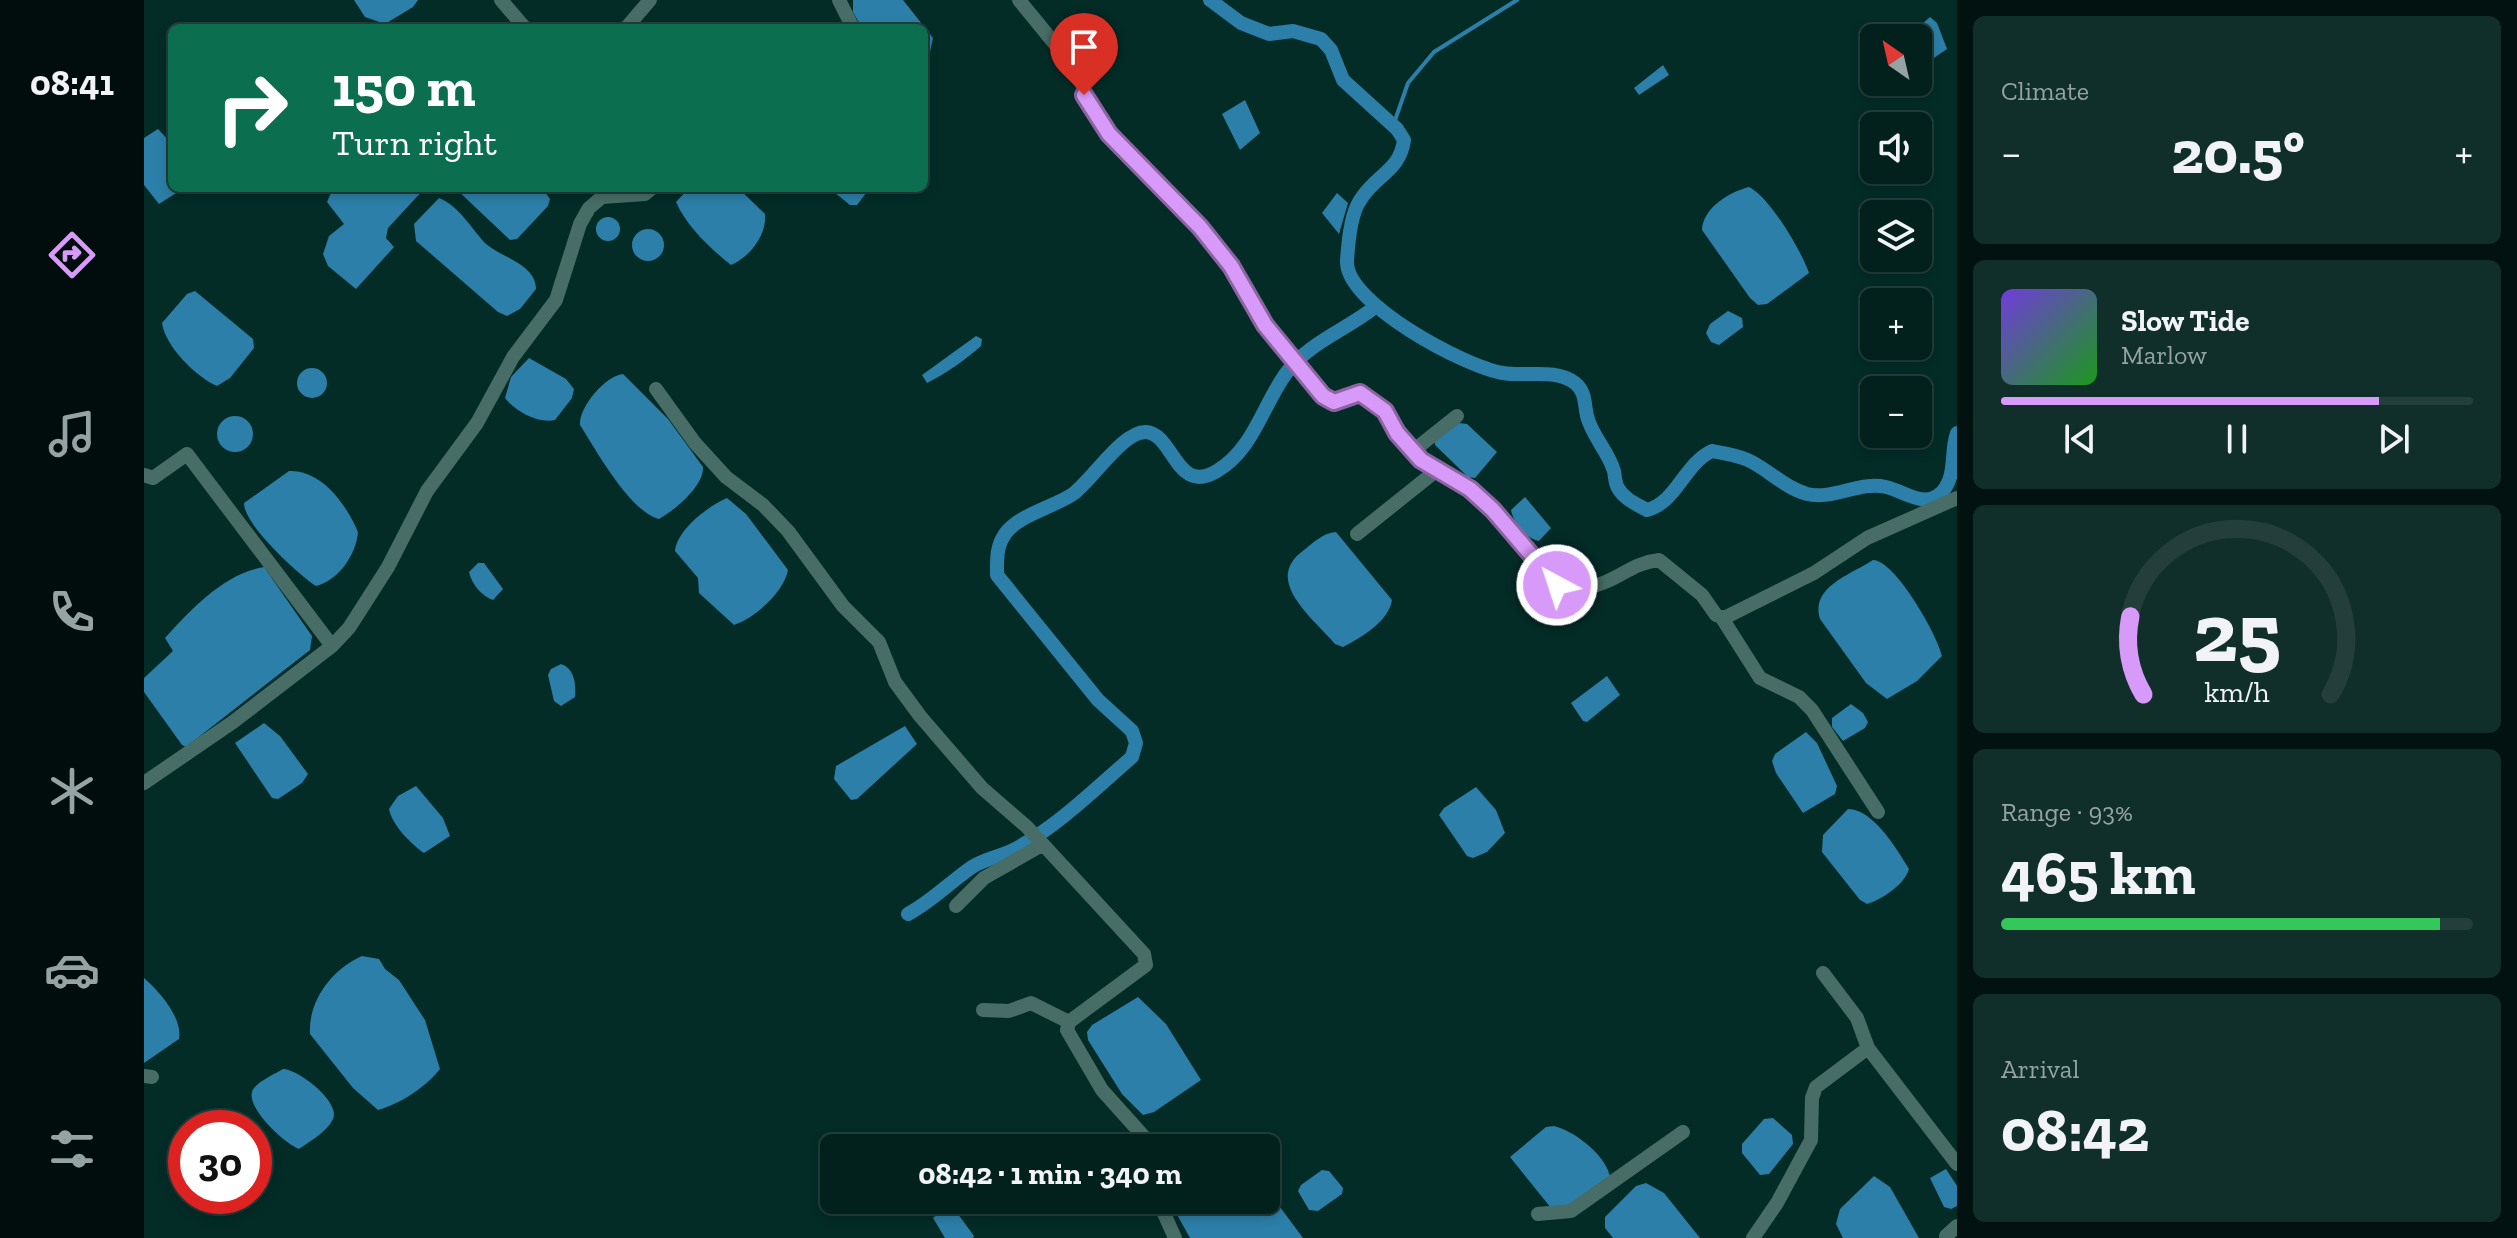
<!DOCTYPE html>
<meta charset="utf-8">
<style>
:root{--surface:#02211d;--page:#102e2a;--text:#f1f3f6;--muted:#96a3a4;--line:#233e3b;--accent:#d89af8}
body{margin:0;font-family:"Zilla Slab",serif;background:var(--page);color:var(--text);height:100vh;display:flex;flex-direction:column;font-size:30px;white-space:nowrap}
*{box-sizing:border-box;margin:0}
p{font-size:26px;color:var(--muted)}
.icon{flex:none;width:44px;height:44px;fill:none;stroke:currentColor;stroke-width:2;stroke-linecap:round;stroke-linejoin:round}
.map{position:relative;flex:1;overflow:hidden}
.side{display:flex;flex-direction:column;gap:16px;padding:16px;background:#011210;width:560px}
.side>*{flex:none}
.hud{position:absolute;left:24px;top:24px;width:760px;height:168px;border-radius:12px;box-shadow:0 4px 12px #0003,0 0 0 2px var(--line);background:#0b6e4f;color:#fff;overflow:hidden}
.needle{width:52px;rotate:326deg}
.fabs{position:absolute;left:1716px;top:24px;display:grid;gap:16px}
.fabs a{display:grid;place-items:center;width:72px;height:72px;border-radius:12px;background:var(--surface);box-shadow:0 4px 12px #0003,0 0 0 2px var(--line);font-size:40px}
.speed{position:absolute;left:24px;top:1110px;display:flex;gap:16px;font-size:40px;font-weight:700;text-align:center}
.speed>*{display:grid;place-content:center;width:104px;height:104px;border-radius:50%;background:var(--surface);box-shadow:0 4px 12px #0003,0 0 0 2px var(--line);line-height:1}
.speed .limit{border:12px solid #d22;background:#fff;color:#111}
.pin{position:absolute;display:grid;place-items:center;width:68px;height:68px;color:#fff;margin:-82px -34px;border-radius:50% 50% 50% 0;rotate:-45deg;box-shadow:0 0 8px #0007}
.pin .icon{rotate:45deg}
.me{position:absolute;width:88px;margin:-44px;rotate:320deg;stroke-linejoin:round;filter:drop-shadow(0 0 6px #0008)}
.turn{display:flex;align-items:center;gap:28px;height:168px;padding:0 32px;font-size:36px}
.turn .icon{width:104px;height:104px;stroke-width:2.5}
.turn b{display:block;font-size:56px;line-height:68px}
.big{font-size:60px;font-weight:700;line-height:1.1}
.side .card{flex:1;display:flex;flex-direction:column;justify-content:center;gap:12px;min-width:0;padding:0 28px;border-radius:12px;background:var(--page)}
.side .dial{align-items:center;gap:0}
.dial svg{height:208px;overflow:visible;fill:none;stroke:var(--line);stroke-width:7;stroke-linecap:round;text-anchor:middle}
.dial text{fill:var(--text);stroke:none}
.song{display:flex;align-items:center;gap:24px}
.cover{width:96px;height:96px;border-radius:12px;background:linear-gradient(135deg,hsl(260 70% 55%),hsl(120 70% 35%))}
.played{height:8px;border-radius:4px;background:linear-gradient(90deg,var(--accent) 80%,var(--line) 80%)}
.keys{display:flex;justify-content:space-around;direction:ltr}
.heat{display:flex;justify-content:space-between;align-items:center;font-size:44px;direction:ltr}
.charge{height:12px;border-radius:6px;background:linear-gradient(90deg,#34c759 93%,var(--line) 0)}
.trip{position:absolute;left:676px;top:1134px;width:460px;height:80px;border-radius:12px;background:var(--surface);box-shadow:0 4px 12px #0003,0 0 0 2px var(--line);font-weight:700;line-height:80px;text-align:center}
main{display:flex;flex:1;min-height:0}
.tabs{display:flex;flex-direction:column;width:144px;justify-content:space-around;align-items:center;background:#010d0c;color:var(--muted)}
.tabs .icon{width:56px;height:56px}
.tabs .active{color:var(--accent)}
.tabs b{font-size:36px;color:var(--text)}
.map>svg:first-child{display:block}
</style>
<main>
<nav class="tabs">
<b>08:41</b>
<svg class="icon active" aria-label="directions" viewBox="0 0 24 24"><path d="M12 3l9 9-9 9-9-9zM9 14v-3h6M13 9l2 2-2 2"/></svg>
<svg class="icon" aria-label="music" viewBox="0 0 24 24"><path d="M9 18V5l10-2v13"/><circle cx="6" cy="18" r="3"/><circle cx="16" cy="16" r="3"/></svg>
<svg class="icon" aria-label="phone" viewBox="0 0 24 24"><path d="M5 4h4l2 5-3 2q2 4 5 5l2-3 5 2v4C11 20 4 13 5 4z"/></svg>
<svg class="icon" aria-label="climate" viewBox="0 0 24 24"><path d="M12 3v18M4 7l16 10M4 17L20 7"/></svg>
<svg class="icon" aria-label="car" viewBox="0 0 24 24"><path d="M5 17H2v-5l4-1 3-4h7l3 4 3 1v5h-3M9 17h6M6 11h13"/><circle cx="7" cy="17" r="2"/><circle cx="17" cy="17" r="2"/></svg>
<svg class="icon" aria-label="filters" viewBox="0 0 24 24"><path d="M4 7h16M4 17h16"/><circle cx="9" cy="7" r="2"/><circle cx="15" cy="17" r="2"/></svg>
</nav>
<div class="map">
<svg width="1813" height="1238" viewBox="0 0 1813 1238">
<rect width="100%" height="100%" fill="#032c27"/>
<!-- water -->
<path fill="#2c7fa8" d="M210,0H274L269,7L241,24L221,17Z
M709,0H759L789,38L786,52L780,57V28H718L709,12Z
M1786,17L1793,23L1803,49L1778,66L1774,60V38H1762Z
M1519,65L1525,75L1495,95L1490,88Z
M1101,100L1116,133L1096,150L1078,114Z
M14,129L28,144V188H40L15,204L0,185V138Z
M1605,187C1625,196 1658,252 1665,273L1623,304L1614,305L1606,298L1558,230C1559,208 1585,192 1605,187Z
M189,188H281L244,228L242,238L250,247L212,289L184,266L179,254L185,236L200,224L183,202Z
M311,188H398L406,199L404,206L373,239L366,240Z
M545,188H594L621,214C623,235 606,257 587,265C566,248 543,227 532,202Z
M685,188H726L713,205H706Z
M1193,193L1204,203L1195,234L1178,213Z
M295,198C316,207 326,227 341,243C356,257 392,264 392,289L376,309L363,316L354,312L272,241L270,224Z
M452 229a12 12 0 1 1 24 0a12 12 0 1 1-24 0Z
M488 245a16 16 0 1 1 32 0a16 16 0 1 1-32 0Z
M51,291L109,339L110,348L86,378L73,386C52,377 21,346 18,323L43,294Z
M1584,311L1598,318L1599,327L1575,345L1567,342L1562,333L1566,324Z
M832,336L838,339L837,346C821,360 803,373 783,383L778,375Z
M385,358L422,379L430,389L428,398L411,420C394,424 371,411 361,398L367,377Z
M153 383a15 15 0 1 1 30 0a15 15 0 1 1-30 0Z
M479,374L524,419L559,467C560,486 531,510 515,519C486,512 452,450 436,425C435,407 461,376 479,374Z
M73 434a18 18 0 1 1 36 0a18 18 0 1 1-36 0Z
M1315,423L1323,424L1353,452L1331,478L1324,477L1291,445V441Z
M145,471C178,470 202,504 214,532C212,555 195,580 172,586C154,574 100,525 100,503Z
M1381,497L1407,528L1395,541C1382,539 1369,522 1367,510Z
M583,498L602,514L644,570C640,592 611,618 590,625L555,593L554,578L531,551C533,530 564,506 583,498Z
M1192,532L1248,600C1245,621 1217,638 1199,647L1191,644C1168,617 1118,580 1160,550C1170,542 1179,533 1192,532Z
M1729,560C1751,560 1794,636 1798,656L1773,681L1743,699L1722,683L1676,619C1666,587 1706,575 1729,560Z
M334,563H340L359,589L349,600C338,596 328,585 325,572Z
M120,567L168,636L166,650L42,747L38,745L0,692V678L29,651L21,638C47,609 81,573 120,567Z
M417,664C431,669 432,684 431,697L417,706L410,701L404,675L407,669Z
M1463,676L1476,695L1443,722L1439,721L1427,703Z
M1707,704L1719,713L1724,722L1721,728L1699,741L1688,727V718Z
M120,723L136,736L164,774L158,783L134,799L128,798L91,743Z
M761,726L773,744L713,799L707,800L690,779L692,766Z
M1662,732L1673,743L1693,786L1691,794L1659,813L1632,773L1628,761L1631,754Z
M272,786L299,818L306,836L280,853C267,844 248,825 245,809L254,796Z
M1332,787L1352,810L1361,833L1343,852L1329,858L1323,856L1295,815L1300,808Z
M1704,809C1729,809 1753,849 1765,869C1761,884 1739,899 1723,904L1716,900L1678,852L1679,835Z
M218,956L235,959L241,969L255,980L281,1020L296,1069C282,1087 256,1104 234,1110L209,1088L166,1034C164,1001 188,969 218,956Z
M0,978C15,991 39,1018 35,1039L0,1063Z
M994,997L1022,1024L1057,1080L1010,1112L999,1115L978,1094L944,1040L943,1032L948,1025Z
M139,1069C154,1069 197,1102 189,1119C183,1132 166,1141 155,1149C141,1144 103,1109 108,1092C111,1082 131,1074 139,1069Z
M1629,1118L1648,1135L1649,1144L1625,1174L1616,1175L1598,1153V1144L1620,1119Z
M1410,1126C1431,1131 1461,1155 1466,1176L1424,1207L1407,1208L1366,1157L1402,1127Z
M1802,1169L1813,1186V1206L1807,1209L1800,1207L1786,1178Z
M1178,1170L1185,1171L1199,1188L1198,1194L1174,1211L1165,1210L1154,1191L1157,1185Z
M1730,1176L1746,1187L1775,1238H1699L1692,1224L1696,1209Z
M1502,1183L1520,1193L1556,1238H1469L1461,1228V1217L1492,1186Z
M1122,1188L1159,1238H1046L1025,1200H1122Z
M806,1203L830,1236L829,1238H801L789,1218Z"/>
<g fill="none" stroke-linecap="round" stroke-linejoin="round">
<!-- stream -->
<path stroke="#2c7fa8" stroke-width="4" d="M1249,126L1264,83L1290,52L1373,0"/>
<!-- canal -->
<path stroke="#2c7fa8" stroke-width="14" d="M1066,0L1097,23L1125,34L1149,31L1177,39L1187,50L1199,80L1253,129L1260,140C1256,172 1230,175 1215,202C1206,217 1204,244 1203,261C1201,303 1321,367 1359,373C1382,377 1412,368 1431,383C1442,392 1440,403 1443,416C1448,436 1464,451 1470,471C1471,476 1471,483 1474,488C1480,499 1492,504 1503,510C1533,502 1540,464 1568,451C1580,453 1593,455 1604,460C1625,470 1641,488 1663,494C1690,500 1715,481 1742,487C1763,492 1781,510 1799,491C1813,473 1806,453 1813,433
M764,914C788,901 805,883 828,867C842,858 859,856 873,848C915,825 952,788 988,757L992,743L988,731L954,700L853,575C853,560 852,547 861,534C874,515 910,507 929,494C949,479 979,431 1002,432C1030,434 1032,496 1073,471C1110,449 1119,404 1143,372C1166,342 1202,330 1231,307"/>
<!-- minor -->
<path stroke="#476d66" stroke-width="14" d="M357,0L381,28
M695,0L709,28
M875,0L933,71L948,111L965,134L1056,227L1087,266L1121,325L1179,396L1190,402L1216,393L1241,411L1277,460L1326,489L1349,510L1413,585C1468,596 1476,564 1515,560L1558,595L1572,615L1580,618L1670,573L1723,538L1813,498
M482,28L506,0
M512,389L551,443L582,477L619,505L644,531L699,606L735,642L751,682L776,716L838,788L883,827L1000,954L1002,965L925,1022L923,1030L958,1090L1010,1148
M1269,451L1313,416
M0,475L9,478L43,454L188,646
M1213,534L1293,470
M1578,618L1616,678L1655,697L1668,710L1734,812
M0,783L89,722L188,646L205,628L244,567L283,491L333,423L369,357L412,300L436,224L445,208L458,197L501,194L508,188
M812,906L840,878L898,845
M1679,973L1713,1018L1724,1048L1813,1164
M839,1010L865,1011L887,1003L925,1022
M0,1076L8,1077
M1014,1200L1031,1238
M1394,1214L1427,1211L1539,1132
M1802,1236L1813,1226
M1609,1238L1633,1203L1667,1140L1668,1098L1672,1087L1724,1048"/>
</g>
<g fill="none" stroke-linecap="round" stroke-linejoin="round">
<!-- route casing -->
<g stroke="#8c64a1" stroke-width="20">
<path id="route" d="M940,95L965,134L1056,227L1087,266L1121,325L1179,396L1190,402L1216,393L1241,411L1253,433L1277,460L1326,489L1349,510L1413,585"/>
</g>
<!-- route -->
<use href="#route" stroke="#d89af8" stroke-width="14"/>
</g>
</svg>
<div class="fabs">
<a><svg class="needle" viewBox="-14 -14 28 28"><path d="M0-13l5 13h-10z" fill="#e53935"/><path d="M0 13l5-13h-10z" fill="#96a3a4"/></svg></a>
<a><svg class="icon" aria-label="sound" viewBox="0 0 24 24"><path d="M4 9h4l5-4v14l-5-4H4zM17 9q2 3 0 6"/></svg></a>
<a><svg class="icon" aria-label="layers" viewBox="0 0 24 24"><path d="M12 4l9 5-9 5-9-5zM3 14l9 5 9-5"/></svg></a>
<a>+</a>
<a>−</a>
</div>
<div class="speed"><div class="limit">30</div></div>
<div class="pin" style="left:940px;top:95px;background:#d93025"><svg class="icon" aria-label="arrive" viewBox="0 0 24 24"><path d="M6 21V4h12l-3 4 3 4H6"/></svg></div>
<svg class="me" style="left:1413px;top:585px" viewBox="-20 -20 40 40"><circle r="17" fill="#d89af8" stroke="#fff" stroke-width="3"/><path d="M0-11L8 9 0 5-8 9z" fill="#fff"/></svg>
<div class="trip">08:42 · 1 min · 340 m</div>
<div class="hud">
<div class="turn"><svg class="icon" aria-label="right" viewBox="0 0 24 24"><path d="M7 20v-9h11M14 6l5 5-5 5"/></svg><div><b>150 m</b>Turn right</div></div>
</div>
</div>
<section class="side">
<div class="card"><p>Climate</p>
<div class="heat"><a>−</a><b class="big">20.5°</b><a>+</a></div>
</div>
<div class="card">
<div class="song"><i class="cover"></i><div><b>Slow Tide</b><p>Marlow</p></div></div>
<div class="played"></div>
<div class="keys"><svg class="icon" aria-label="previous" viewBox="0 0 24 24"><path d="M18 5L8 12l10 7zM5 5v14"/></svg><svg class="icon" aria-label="pause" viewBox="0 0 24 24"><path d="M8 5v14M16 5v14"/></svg><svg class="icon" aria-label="next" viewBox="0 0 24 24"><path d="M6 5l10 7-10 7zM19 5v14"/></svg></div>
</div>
<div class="card dial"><svg viewBox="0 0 100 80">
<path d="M14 69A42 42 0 1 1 86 69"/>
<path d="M14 69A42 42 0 0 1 9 39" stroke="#d89af8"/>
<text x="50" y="56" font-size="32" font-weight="700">25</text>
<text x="50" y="72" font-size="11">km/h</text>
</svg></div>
<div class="card"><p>Range · 93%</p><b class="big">465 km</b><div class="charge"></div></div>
<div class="card"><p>Arrival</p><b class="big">08:42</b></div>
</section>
</main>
